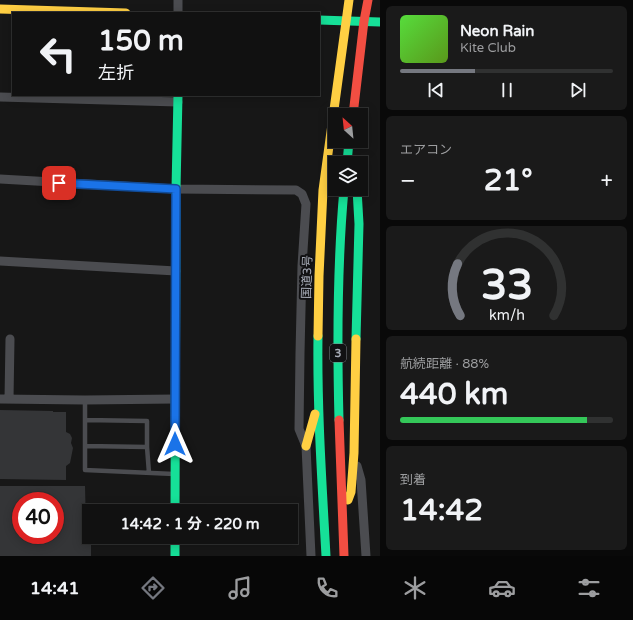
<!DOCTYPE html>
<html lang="ja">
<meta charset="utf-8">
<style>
:root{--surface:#111;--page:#1a1a1a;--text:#f1f3f6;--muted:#9c9d9f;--line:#303131;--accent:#757880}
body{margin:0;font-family:"Varela Round","Noto Sans JP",sans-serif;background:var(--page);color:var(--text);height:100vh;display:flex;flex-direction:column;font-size:15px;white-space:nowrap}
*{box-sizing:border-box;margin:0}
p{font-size:13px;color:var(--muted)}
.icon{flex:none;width:22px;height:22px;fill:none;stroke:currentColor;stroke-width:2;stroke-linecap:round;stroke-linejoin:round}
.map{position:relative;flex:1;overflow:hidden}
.details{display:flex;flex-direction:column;gap:6px;padding:6px;background:#090909;width:253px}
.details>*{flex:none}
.top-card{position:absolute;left:12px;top:12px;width:308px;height:84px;border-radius:0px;box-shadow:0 2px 10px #0003,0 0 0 1px var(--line);background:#111;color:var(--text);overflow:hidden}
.needle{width:26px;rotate:333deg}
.tools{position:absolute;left:328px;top:108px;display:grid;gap:8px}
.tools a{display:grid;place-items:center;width:40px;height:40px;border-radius:0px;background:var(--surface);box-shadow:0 2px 10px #0003,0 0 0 1px var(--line);font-size:20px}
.speed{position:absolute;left:12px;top:492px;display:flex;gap:8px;font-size:20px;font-weight:700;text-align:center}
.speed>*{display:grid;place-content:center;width:52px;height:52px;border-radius:50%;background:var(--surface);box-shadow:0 2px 10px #0003,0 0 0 1px var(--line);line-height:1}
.speed .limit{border:6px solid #d22;background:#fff;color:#111}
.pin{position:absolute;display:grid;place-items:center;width:34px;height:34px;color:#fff;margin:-17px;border-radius:8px;box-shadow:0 2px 6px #0006}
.me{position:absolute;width:44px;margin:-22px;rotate:0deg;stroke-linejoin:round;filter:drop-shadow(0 0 3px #0008)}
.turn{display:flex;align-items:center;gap:14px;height:84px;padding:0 20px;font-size:18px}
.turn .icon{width:52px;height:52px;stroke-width:2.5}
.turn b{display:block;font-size:28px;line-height:34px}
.big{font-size:30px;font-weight:700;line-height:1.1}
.details .widget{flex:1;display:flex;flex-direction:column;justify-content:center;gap:6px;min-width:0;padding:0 14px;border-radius:6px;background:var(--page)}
.details .dial{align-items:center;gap:0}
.dial svg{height:104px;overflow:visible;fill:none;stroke:var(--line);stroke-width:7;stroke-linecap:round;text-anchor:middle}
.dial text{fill:var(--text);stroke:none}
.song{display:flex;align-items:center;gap:12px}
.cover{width:48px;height:48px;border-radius:6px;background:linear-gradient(135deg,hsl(110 70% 55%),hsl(90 70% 35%))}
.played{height:4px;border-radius:2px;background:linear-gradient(90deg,var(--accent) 35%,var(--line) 35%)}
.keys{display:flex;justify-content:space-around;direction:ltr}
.heat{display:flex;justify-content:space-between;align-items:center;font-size:22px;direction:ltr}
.charge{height:6px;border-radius:3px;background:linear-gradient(90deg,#34c759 88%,var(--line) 0)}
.trip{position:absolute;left:82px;top:504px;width:216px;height:40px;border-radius:0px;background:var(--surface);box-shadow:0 2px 10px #0003,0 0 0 1px var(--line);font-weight:700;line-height:40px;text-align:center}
.tab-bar{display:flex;height:64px;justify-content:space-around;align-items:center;background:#070707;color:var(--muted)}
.tab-bar .icon{width:28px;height:28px}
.tab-bar .selected{color:var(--accent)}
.tab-bar b{font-size:18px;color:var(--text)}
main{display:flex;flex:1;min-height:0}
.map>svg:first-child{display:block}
</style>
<main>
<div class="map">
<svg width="380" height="556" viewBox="0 0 380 556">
<rect width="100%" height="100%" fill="#171717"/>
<!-- building -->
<path fill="#343537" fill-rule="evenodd" d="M0,410L53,411V412H66V432L70,434L72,438L71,443L73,448L70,463L66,466V480L0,479Z
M0,486H85L86,527H89V537H91V556H0ZM21,501H55V535H21Z"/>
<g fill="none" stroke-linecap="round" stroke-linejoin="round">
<!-- lane -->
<path stroke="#4b4c50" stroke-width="4.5" d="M85,400V470L174,474
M85,420L147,421V447
M85,446L147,447L149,473"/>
<!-- street -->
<path stroke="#4b4c50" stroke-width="9" d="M178,13V0
M0,97L178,102
M0,179L176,189L296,190L302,194L306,204L302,266L300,353L299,429L306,446L311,556
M0,261L176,271
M0,399L85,400L175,399
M9,399L10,339
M357,466L361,480L366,556"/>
<!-- fast -->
<path stroke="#16e098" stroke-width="9" d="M319,20L380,22
M347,163L349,141
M318,336C317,409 322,483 326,556
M356,339L359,224L357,189
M339,420C337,343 337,266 344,189
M175,511L176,189L178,95
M175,537V556"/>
<!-- slow -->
<path stroke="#ffcf43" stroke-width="9" d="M0,9L126,13
M318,336L319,276L323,190L349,0
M306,446L315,414
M348,500L351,492L354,453L356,339"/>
<!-- jam -->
<path stroke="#f24e42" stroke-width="9" d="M353,115L364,21L368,0
M339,420L344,556"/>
</g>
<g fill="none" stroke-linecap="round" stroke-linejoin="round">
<!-- route casing -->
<g stroke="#114b97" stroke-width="10">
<path id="route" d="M59,183L176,189L175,444"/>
</g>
<!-- route -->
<use href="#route" stroke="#1a73e8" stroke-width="7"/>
</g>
<g text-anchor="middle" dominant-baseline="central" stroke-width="4" stroke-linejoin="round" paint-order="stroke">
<!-- shield labels -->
<rect fill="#111113" stroke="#7b7e86" stroke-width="1" x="330" y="344" width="16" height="18" rx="3"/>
<g font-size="11" font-weight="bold" fill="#a8adb8">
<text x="338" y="353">3</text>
</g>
<!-- street labels -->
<g font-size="12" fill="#a8adb8" stroke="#111113">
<text transform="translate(307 277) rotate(-88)">国道3号</text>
</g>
</g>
</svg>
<div class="tools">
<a><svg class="needle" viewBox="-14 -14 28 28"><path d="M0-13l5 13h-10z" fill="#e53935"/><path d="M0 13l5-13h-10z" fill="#9c9d9f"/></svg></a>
<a><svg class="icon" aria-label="layers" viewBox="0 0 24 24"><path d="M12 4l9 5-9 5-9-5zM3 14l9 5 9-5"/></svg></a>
</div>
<div class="speed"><div class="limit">40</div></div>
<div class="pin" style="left:59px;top:183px;background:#d93025"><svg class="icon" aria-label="arrive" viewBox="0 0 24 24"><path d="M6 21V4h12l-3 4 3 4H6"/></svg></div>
<svg class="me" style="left:175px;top:444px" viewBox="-20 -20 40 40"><path d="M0-17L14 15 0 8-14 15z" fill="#1a73e8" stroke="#fff" stroke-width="4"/></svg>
<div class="trip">14:42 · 1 分 · 220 m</div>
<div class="top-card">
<div class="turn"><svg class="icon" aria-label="left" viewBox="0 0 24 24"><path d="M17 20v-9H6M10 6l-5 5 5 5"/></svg><div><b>150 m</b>左折</div></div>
</div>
</div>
<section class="details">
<div class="widget">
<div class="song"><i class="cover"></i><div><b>Neon Rain</b><p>Kite Club</p></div></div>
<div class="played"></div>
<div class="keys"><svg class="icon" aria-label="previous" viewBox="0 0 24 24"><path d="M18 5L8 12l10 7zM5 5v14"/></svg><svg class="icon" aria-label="pause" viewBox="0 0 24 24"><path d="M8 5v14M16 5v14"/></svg><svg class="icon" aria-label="next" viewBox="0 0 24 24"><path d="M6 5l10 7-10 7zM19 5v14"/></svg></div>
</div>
<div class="widget"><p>エアコン</p>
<div class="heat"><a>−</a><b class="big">21°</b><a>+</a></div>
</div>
<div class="widget dial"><svg viewBox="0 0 100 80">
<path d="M14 69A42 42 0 1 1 86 69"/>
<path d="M14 69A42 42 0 0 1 12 29" stroke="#757880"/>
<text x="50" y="56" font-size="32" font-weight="700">33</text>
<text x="50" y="72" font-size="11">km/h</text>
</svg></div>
<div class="widget"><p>航続距離 · 88%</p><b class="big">440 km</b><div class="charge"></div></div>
<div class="widget"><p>到着</p><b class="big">14:42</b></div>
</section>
</main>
<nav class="tab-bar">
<b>14:41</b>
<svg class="icon selected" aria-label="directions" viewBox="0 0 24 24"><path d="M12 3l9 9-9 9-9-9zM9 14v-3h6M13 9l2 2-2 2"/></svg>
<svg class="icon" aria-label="music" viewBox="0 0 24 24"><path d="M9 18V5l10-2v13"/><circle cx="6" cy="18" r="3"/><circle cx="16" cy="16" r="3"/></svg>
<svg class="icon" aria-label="phone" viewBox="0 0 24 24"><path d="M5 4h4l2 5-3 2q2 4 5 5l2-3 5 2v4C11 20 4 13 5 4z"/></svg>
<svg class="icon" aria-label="climate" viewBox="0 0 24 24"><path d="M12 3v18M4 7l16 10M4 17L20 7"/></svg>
<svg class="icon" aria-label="car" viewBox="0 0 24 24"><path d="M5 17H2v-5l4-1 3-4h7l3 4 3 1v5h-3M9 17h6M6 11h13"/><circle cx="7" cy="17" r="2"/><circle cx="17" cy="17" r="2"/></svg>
<svg class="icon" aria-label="filters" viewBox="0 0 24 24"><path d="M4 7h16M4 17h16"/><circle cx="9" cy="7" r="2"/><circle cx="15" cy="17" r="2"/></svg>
</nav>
